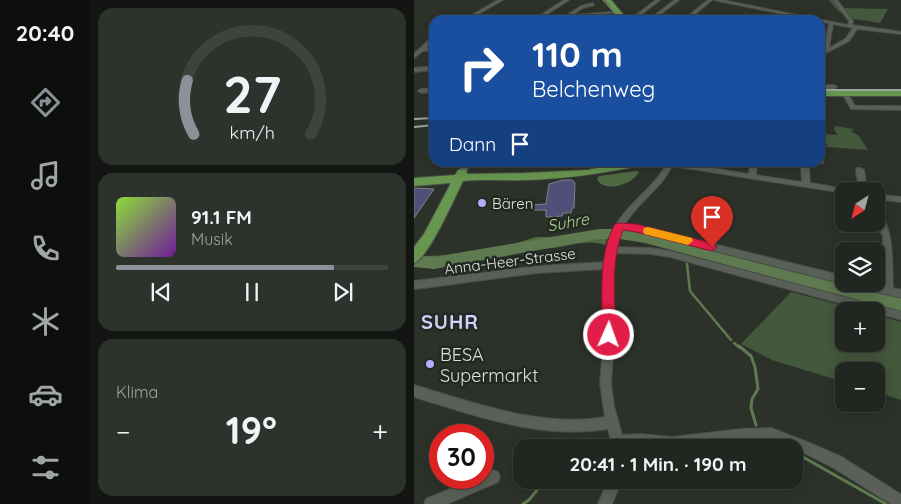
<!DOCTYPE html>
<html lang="de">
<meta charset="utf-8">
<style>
:root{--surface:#212620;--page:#2d322d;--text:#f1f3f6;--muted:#a2a5a5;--line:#3e433e;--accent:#8c9099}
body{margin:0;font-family:Quicksand,sans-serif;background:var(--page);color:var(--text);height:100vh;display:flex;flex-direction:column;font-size:19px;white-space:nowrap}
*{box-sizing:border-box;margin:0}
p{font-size:16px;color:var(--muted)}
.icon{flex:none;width:28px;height:28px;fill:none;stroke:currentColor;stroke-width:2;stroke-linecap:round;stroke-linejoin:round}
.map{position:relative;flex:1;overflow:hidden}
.side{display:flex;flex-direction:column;gap:8px;padding:8px;background:#121512;width:324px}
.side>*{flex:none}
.top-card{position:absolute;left:15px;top:15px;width:396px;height:152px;border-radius:15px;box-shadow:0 2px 12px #0003,0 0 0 1px var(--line);background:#1a4fa0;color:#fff;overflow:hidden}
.needle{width:32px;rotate:216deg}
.fabs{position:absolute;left:421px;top:182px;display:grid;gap:10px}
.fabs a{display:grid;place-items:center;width:50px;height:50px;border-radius:10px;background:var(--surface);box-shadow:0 2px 12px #0003,0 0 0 1px var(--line);font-size:25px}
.speed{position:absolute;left:15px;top:424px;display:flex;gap:10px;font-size:25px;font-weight:700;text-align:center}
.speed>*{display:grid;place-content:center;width:65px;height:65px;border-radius:50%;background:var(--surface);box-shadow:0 2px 12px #0003,0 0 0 1px var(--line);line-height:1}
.speed .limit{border:8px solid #d22;background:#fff;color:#111}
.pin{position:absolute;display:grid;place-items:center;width:42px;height:42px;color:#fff;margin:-51px -21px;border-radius:50% 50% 50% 0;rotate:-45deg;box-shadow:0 0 5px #0007}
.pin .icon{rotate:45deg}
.me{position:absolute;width:55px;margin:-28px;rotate:2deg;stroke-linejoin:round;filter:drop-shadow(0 0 4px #0008)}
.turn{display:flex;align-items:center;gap:18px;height:105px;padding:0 20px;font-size:22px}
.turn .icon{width:65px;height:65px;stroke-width:2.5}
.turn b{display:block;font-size:35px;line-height:42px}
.then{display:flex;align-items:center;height:48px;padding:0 20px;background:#0003;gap:10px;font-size:19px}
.big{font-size:38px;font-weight:800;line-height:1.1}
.side .tile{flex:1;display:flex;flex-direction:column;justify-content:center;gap:8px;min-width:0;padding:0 18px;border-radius:15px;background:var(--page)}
.side .dial{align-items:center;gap:0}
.dial svg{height:130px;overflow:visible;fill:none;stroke:var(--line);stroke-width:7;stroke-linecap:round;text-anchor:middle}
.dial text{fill:var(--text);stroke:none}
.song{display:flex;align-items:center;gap:15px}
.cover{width:60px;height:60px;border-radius:8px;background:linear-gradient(135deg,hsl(90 70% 55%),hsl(280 70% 35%))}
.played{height:5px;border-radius:2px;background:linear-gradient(90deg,var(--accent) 80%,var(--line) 80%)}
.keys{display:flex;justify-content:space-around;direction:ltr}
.heat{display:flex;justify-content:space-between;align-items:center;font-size:28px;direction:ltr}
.trip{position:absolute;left:99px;top:439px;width:290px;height:50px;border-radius:15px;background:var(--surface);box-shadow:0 2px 12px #0003,0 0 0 1px var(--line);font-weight:800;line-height:50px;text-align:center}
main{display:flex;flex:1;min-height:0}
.dock{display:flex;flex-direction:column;width:90px;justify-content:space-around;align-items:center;background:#0d0f0d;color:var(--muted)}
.dock .icon{width:35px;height:35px}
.dock .current{color:var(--accent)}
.dock b{font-size:22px;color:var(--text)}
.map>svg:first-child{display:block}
</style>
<main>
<nav class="dock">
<b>20:40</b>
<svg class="icon current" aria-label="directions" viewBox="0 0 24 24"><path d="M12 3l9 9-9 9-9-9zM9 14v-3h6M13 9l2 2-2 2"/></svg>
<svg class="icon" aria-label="music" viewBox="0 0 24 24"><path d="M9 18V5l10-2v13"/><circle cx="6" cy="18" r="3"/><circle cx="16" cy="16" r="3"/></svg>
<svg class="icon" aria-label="phone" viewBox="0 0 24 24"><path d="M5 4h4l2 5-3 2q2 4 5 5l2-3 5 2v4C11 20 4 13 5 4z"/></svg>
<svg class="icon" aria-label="climate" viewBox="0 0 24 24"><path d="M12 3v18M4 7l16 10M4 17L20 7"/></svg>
<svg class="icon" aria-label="car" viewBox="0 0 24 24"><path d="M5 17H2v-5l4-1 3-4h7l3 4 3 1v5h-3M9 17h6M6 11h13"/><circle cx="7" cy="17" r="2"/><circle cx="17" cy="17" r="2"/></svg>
<svg class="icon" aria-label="filters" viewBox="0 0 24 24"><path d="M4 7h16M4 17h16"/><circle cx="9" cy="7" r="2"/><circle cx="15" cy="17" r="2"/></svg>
</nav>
<section class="side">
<div class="tile dial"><svg viewBox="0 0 100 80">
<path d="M14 69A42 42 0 1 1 86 69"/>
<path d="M14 69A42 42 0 0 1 10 36" stroke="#8c9099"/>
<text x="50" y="56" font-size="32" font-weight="700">27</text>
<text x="50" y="72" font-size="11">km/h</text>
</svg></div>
<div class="tile">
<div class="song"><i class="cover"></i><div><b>91.1 FM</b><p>Musik</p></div></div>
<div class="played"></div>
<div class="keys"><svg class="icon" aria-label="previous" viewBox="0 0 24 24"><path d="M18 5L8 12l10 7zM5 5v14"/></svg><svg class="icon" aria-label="pause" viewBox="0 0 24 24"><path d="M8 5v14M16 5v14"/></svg><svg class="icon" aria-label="next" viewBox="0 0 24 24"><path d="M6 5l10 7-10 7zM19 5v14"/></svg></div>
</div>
<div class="tile"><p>Klima</p>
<div class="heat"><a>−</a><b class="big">19°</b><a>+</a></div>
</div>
</section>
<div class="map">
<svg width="488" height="504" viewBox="0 0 488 504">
<rect width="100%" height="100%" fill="#2c322a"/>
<!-- green -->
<path fill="#44583c" d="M415,0H421L426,8L474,9L466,23L434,18L431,13L425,12Z
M421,126L440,129L437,131L445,136L454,150L413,147L410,134L424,135L420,129Z
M377,292L449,311H430V344H462L463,315L487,322V400L463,392L462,371H430V382L358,360L327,344Z"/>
<!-- forest -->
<path fill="#4f6b43" d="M221,171H225C221,184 190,194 183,179L185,176Z
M185,230H196L191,245C172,239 158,246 139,248C130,249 121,249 112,251C77,256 42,268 6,264L12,256L37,255L93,246L122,237H136Z"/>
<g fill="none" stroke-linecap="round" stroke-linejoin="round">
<!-- stream-far1 -->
<path stroke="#5d7a51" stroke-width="2.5" d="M273,264L276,291L317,340
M320,343L326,348"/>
<!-- stream -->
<path stroke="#5d7a51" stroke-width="3" d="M325,346L337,356L341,367L344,389L338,399L337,408L342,425
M279,448C309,444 345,435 373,448
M380,452L472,504
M109,504L115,500L131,480"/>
<!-- river -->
<path fill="#5d7a51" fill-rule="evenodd" d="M185,229H206L231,233L488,298V312L231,243L206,239H185L20,269L0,267V255L20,257Z"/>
</g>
<!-- building -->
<path fill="#514f7a" stroke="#82828c" d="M149,180H158L161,183L160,208H158L157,213H149L148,216L132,217V210H119V205L132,204L135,184Z
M0,188L20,189L0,218Z"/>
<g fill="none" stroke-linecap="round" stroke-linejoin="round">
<!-- minor casing -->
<g stroke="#494e47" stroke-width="2">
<path id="minor" d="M84,0H89L54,20H49Z
M150,0H155L124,20H119Z
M242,0H246L220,20H215Z
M261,0H265L239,20H234Z
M294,0H298L274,20H269Z
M300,0H308L434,25L435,21L419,0H423L439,21L438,25L488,32V34L443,29L435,41L406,56V53L410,51L415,23L406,22V20H398ZM419,24L439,28L431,39L415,48Z
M179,3L180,5L169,8L158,15L197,12L199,13L150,18L148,17L153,15L167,6Z
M18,37H20V41L12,48H20V50L9,51L0,58V54Z
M20,66V70L0,72V68Z
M406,85H420L423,87L420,89H406Z
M20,88V92L7,93L4,91L7,89Z
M429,92H433L441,106H488V110L437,109L428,93Z
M19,138L20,142L17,141L16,140Z
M406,160L409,161V163H404L403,162H406Z
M50,162H57L51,174H45L44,172Z
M241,162H261L335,174L336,162H343L342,175L388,182L387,167L389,163L400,162L396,164L395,167L396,183L433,189L437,191H430V193L258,166C247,189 224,202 211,224L222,225L430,276V284L222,231L208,229L202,247L237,248L256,251L488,312V320L462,313V311H455L256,257L237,254L201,253L199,275L201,324L197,383L200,406L208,435L227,434L257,437L327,429L357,428L391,441L428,457L488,495V504H477L418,467L380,448L357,440L327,441L272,448L227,446L199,448L194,429C128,440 62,416 0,397V385C61,403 127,428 191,417L186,383L191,324V269L123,273L10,288L0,289V281L123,266L191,262C193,249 195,235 202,225C215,202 239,189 252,165Z
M443,168H446L450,170L453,191H445L442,170Z
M462,194L488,197V202L462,199Z
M462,210C481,223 478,268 479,288L488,290V298L444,288L441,287L439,284H460L469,286V236L462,223Z
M79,470L84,472L86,477L84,482L33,504H10L12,499L62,478H69V475Z
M194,480H208L198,504H184Z"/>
</g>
<!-- primary casing -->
<g stroke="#494e47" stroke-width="2">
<path id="primary" d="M191,0H197L214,20H207Z
M406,90H488V96H406Z
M210,162H235L230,165C190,173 152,179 111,180C90,181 70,179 49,181C41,197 14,259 0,263V247L10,234L37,183L0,186V178L41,175L44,170H52L53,174L110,173L174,170Z"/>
</g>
<!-- minor -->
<use href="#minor" fill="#5a6057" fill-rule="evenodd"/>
<!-- primary -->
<use href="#primary" fill="#679650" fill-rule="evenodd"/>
<!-- rail-far1 -->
<path stroke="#9ea29c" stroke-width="1" d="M189,0L207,20"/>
<!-- rail -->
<path stroke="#9ea29c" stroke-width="2" d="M406,90H488
M0,119L20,118
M0,127L20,125"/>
</g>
<!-- route -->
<path fill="#e11d48" stroke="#92132f" d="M205,223L222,224L298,243L303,247L298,251L222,232L209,230C196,263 201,301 202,335L200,339L195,341L190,339L188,335C189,299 183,256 201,224Z"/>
<!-- slow -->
<path fill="#f59e0b" d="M234,227L278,238L279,241L274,245L230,234L229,231L230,228Z"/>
<!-- markers -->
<g fill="#b0aefa" stroke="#232821" stroke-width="2">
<circle cx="68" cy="203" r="5"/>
<circle cx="16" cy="364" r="5"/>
</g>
<g text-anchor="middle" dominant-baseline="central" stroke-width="5" stroke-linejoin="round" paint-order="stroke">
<!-- poi labels -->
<g font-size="15" fill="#dde1dc" stroke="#232821" text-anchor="start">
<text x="78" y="203">Bären</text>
</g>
<!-- street labels -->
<g font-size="15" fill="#dde1dc" stroke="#232821">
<text transform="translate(96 261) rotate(-7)">Anna-Heer-Strasse</text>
</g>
<!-- water labels -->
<g font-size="16" font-style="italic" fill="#a6d392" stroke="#232821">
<text transform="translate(154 222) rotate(-10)">Suhre</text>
</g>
<!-- near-poi labels -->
<g font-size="18" fill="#dde1dc" stroke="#232821" text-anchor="start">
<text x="26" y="354">BESA<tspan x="26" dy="21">Supermarkt</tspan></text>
</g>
<!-- district labels -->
<g font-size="20" font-weight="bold" letter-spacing="1" fill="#d1d1fd" stroke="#232821">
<text x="36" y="321">SUHR</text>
</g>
</g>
</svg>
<div class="fabs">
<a><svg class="needle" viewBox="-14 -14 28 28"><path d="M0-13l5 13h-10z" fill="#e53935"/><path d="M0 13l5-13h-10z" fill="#a2a5a5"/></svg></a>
<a><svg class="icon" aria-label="layers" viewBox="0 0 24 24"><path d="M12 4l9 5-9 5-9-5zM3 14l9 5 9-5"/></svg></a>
<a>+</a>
<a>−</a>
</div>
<div class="speed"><div class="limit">30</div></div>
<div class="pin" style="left:298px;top:247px;background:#d93025"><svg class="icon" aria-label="arrive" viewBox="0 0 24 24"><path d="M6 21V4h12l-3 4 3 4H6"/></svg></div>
<svg class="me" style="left:195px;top:335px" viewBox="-20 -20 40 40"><circle r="17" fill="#e11d48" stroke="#fff" stroke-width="3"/><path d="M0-11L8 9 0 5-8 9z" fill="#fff"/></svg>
<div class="trip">20:41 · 1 Min. · 190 m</div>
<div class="top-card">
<div class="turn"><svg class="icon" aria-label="right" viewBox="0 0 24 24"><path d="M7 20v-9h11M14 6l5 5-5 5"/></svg><div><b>110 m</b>Belchenweg</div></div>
<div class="then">Dann<svg class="icon" aria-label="arrive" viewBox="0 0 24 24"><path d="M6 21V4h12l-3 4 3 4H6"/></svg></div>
</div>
</div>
</main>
